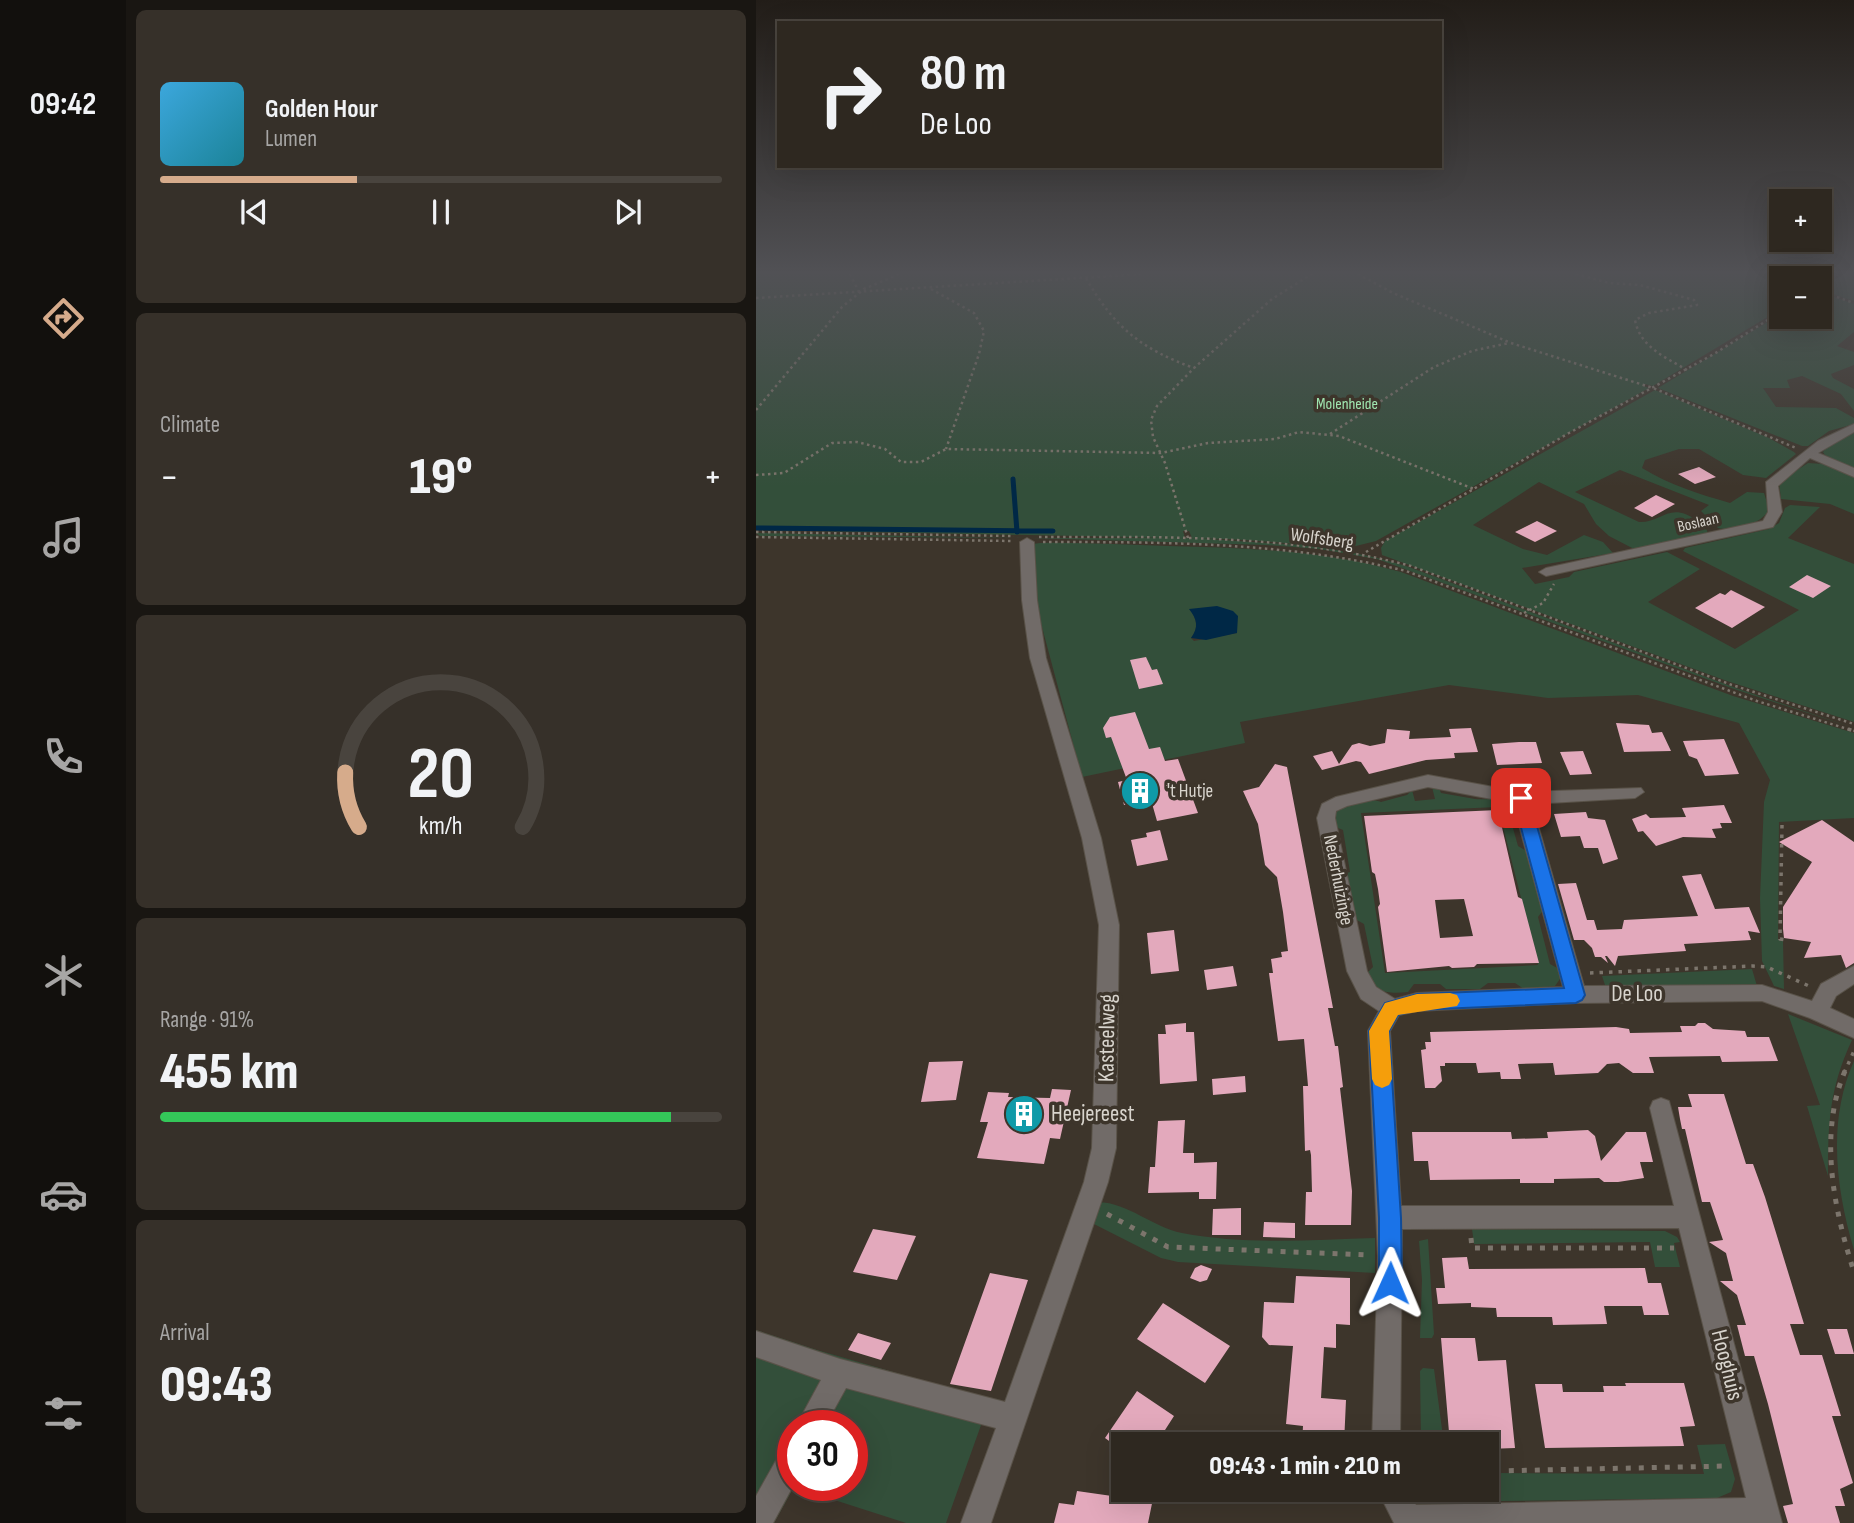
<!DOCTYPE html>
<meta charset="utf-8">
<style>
:root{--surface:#2e2820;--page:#363029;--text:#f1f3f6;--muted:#a7a6a5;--line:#49443e;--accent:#d6ab8b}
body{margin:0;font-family:"Sofia Sans Condensed",sans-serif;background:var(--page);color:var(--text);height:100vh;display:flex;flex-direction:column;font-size:26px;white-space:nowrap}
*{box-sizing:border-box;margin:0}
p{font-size:23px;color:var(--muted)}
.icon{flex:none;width:38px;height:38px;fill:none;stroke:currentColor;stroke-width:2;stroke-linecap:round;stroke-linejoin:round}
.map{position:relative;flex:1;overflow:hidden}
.side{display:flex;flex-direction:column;gap:10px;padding:10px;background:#191612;width:630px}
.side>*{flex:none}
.top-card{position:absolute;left:21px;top:21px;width:665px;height:147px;border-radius:0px;box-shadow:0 7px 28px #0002,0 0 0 2px var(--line);background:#2e2820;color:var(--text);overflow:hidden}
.controls{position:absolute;left:1013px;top:189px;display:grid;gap:14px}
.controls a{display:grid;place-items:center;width:63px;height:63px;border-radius:0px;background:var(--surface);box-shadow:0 7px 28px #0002,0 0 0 2px var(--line);font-size:35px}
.speed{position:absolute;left:21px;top:1410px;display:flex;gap:14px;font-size:35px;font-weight:700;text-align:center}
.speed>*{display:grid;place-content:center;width:91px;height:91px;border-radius:50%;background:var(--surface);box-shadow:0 7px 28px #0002,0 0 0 2px var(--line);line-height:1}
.speed .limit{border:10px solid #d22;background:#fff;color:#111}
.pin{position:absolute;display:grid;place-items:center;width:60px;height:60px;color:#fff;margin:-30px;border-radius:14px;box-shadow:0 4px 10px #0006}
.me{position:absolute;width:77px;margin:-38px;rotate:1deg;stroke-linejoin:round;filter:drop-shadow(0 0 5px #0008)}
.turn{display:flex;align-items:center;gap:24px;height:147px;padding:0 28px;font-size:32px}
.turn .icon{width:91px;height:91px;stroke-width:2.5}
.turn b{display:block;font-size:49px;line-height:60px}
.big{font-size:52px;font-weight:800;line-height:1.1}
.side .card{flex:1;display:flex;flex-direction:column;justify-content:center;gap:10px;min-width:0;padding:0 24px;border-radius:10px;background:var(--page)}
.side .dial{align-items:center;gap:0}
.dial svg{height:182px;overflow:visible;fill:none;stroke:var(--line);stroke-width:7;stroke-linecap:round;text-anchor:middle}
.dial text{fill:var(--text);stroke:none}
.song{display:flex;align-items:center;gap:21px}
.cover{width:84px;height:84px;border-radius:10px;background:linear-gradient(135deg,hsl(200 70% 55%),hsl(190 70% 35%))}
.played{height:7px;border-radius:4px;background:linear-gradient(90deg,var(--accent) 35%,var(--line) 35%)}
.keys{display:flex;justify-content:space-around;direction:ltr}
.heat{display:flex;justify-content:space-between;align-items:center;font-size:38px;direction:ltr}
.charge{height:10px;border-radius:5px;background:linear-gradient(90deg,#34c759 91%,var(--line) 0)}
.trip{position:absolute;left:355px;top:1432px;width:388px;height:70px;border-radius:0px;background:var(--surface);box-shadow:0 7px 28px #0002,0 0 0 2px var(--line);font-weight:800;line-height:70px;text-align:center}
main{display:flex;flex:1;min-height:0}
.menu{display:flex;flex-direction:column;width:126px;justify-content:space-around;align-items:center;background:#12100d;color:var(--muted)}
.menu .icon{width:49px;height:49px}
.menu .selected{color:var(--accent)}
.menu b{font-size:32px;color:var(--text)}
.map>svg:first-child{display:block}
</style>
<main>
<nav class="menu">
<b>09:42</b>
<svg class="icon selected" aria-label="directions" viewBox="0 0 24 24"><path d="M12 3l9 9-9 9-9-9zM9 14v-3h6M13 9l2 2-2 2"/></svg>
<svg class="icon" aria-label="music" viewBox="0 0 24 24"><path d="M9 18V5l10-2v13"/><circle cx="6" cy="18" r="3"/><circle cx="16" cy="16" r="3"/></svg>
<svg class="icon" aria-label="phone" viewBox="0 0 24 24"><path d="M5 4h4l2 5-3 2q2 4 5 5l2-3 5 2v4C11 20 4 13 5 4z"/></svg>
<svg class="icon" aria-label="climate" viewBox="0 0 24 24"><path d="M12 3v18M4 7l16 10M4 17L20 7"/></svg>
<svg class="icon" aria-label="car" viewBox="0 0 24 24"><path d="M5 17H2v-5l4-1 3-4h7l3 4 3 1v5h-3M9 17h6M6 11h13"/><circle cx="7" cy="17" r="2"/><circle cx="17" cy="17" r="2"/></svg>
<svg class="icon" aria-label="filters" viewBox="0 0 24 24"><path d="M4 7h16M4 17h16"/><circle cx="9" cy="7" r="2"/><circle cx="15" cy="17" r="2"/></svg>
</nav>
<section class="side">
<div class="card">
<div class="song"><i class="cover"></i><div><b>Golden Hour</b><p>Lumen</p></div></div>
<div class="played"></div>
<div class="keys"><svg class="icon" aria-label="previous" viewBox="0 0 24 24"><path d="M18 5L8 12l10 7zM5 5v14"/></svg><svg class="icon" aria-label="pause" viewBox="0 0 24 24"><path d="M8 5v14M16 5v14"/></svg><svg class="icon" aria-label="next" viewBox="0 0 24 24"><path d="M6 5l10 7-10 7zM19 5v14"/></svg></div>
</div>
<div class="card"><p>Climate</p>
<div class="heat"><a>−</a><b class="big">19°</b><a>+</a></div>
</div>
<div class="card dial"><svg viewBox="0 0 100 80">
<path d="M14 69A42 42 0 1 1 86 69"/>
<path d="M14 69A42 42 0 0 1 8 45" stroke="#d6ab8b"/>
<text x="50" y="56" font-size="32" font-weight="700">20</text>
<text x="50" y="72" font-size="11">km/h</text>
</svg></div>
<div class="card"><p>Range · 91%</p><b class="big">455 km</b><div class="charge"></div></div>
<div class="card"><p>Arrival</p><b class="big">09:43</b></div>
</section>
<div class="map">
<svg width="1098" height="1523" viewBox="0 0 1098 1523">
<rect width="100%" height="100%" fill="#3d352b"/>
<!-- green -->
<path fill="#334f3a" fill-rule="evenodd" d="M0,274H1077L1064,283V278H1026L1025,309L897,386L889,384L887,386L893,388L620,541L592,548L436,538L433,531H427L429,538L0,530Z
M1085,274H1098V301L1064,290Z
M1064,292L1098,304V332L1081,346L1098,352V365L1075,374L1077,378L1098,389V411L1085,394L1046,376L1031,380L1034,388H1007L1020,407L1080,408L1098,418V424L1073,431L1052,446H1046L902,388L1025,314L1026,317H1064Z
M899,390L1013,438L1038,452L1040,454L1010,478L987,475L943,449H923L889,460L886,468C914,485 943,494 974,503L991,492L1008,493L1013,509C1007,524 977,532 962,528L945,511L953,505L864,470L819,492L883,522C906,523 913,500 942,521C947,525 950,527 952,533L878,549L853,536L840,524L828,504L783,482L717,525L767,549L791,555L828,535L847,542L857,553L766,568L779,584L813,577L818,572L911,552L944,569L892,602L979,649L1043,610L927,551L929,548L1013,529L1023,523L1029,508L1034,505L1064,507L1032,538L1098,564V722L971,681L626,555L625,548L629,541Z
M1098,433V469L1069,455L1067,452L1070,448Z
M1052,463L1067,464L1098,477V514L1074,504L1025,499L1023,482Z
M0,533L268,538L4,536Z
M275,538C397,539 532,530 650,566L980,688L1098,728L978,689L621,559L564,549L509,545Z
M284,543C327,542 369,545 412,546C491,548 568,550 645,572L977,696L1098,733V818L1023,822L1022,939L1027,941L1028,989L1018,986L1006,961L1004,898L1008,802L1014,780L983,723L882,695L792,698L693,685L484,722L489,743L326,777L282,612L277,544ZM434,609L481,633L438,641L435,638C443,628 441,619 434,609Z
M676,787L683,788L685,793C696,795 708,797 719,799C736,801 757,790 761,817L755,821L762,846L772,852L788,909L782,917L794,964L803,969L806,976L799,986L768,989L759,983H732L724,989H690L684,984H658L652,992C632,994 620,993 610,974L617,967L608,924L599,919L587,874L594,872L587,830L577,826L578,814C587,805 613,797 625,802L651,795L656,790L659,801L679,799ZM742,807L782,965L629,973L605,813Z
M996,969L1001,986L850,988L846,976Z
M1032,1014L1096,1040C1073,1089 1072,1124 1072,1176L1051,1106L1064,1105Z
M1098,1061V1250C1080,1189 1071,1121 1098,1061Z
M342,1202C373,1203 396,1227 426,1233C488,1245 556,1240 619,1238V1273L422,1262L405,1258L334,1222Z
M716,1229L909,1231L921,1237L924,1242L918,1243L924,1267H899L894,1242L718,1244Z
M672,1239L678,1334L676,1338H664L666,1280L663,1241Z
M0,1330L61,1350L234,1400L190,1523H150L38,1487L18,1523H0ZM37,1426H96V1486H37Z
M667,1368L678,1369L688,1444H665L664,1371Z
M969,1444L979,1479L975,1492L961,1498L745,1501L741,1473L948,1474L941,1445Z"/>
<!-- water -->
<path fill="#002846" d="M461,606L477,611L482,616L481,633L450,640L435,638C443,627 441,619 433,609Z"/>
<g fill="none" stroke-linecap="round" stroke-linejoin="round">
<!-- stream -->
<path stroke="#002846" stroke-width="5" d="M257,479L261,532
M0,528L297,531"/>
</g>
<!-- building -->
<path fill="#e3a9bc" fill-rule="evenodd" d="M943,467L960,477L939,484L922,474Z
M900,495L919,504L896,517L878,508Z
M781,521L801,531L779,542L759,532Z
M1051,575L1075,586L1057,598L1033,587Z
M975,590L1009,607L976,628L939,608L964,593L969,595Z
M390,657L396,670L401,669L407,684L383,689L374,660Z
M379,712L393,749L404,747L409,761L422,759L442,813L401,821L395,800L368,805L362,782L371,780L355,737L350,738L347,728L354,717Z
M860,723L893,725L896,733L906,732L915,751L868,752Z
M715,728L722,752L698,753L699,758L670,760L613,774L605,762L600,761L566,770L557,756L576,751L583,764L596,745L603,743L614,746L629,743L631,729L654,731L653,739L695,737L693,729Z
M968,739L983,774L949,776L941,759L933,756L927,741Z
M763,742H780L786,763L741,765L736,744Z
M827,751L836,774L814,775L804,752Z
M519,764L531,767L577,1008H572L579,1046H582L587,1087L584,1088L596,1191L595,1225H549L550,1192H556L555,1155L554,1150L549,1151L547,1086H552L548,1039L522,1041L513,973H517L515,959L526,957L525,952L532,951L527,912L521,877L509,865L502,824L487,791L503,787Z
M968,805L976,823H964L966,828L956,829L960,838L927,837L900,846L887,831L882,832L876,819L890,814L894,818L930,817L926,808Z
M742,810L762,897L766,899L783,963L721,964L718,967L696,968L693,966L631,972L622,907L624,904L622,889L619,874L616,872L608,816ZM708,899L717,936L684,938L679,900Z
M830,812L832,818L849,820L862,859L847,864L842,848H828L824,836L805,837L798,814Z
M1066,820L1098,842V963L1090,968L1085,955L1048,958L1055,942L1028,938L1027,929V907L1056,862L1023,842Z
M404,830L412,860L381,866L375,840L391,837L390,833Z
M945,874L959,909L993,907L1004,933L992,931L995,940L928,944L930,951L862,956L859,966L851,956H849L852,963L845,957H839L836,948L828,940H818L802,884L820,883L831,920H838L841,930L866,929L868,920L942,916L926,876Z
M418,930L423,971L395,974L391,933Z
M477,966L481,986L451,990L448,970Z
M430,1023V1032H438L441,1081L404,1084L402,1034H410L409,1025Z
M942,1023H949L957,1029L989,1031L991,1037H1013L1022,1061L966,1062L964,1056L893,1057L898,1073H877L863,1063L851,1064L842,1073L799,1075L797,1063L762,1064L765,1079H745L744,1072L722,1073L720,1063H689V1066H684L686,1081L679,1088H669L665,1050L670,1049L669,1042H675L674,1032L860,1027L873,1029L874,1033L926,1032L924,1026H939Z
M207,1061L200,1100L165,1102L173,1062Z
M489,1076L490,1092L457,1095L456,1079Z
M296,1089L315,1090L304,1139L294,1138L288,1164L221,1158L232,1122H224L232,1092L253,1093L252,1097L294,1098Z
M932,1094H968L990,1164H997L1009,1197L1048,1324H1034L1044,1355H1066L1085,1416H1076L1097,1483L1084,1489L1089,1506H1079L1084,1523H1032L1027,1506L1037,1504L1012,1404L998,1356H989L981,1325H990L981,1295L964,1281H977L970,1253L953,1242L967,1240L954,1202H946L929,1129H926L924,1119L922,1107H936Z
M429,1120L427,1153H438V1163L461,1162L460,1199H443V1192L392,1193L394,1167H399L402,1121Z
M832,1130L839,1136L845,1161L870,1132H890L897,1162H884L888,1178L862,1182H848L843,1178L798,1179V1183H764V1179L674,1180L672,1161H658L656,1132H755L756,1139L792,1138L791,1132Z
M485,1208V1235H456L457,1209Z
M508,1222L539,1223V1238L507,1237Z
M117,1229L160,1236L141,1280L97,1272Z
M711,1257L713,1269L889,1268L892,1283H905L913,1315H888L886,1306H848L851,1324L797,1325L796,1317H741L740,1308L715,1307V1303L682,1304L680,1288H689L686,1258Z
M445,1265L456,1269L451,1280L444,1282L434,1278L439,1268Z
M234,1273L272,1280L235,1391L194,1384Z
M540,1276L594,1278V1325L580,1324V1348L568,1347L565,1398L590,1400L588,1444H546L547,1426L530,1424L537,1346L513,1345L506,1337L508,1302L538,1303Z
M407,1303L474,1346L449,1383L381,1339Z
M1071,1329H1091L1098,1354H1079Z
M102,1333L135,1343L125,1360L92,1350Z
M685,1338H719L722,1361L750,1360L759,1448L732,1449V1444H694Z
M869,1383H928L939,1426L924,1427L928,1446L789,1448L779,1384H806L807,1392H848L847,1386H870Z
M381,1391L418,1416L400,1444H368L367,1451L349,1438Z
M365,1489H399L392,1523H298L303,1503L318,1505L321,1491L363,1497Z"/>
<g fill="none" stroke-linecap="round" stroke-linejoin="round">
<!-- minor casing -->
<g stroke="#595248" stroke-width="2">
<path id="minor" d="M1098,424V432L1062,453L1098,468V477L1054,458L1022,486L1026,512L1017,527L790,576L783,572L790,568L1007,521L1012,512L1010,482L1062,441Z
M271,538L278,542L281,600L290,658L345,838L363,925L360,1148L352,1182L235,1523H205L240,1428L90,1388L69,1426H40L65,1380L0,1357V1331L84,1359L249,1402L328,1182L336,1148L343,925L326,838L274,658L266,600L264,542Z
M672,775L765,792L885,788L888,792L879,798L776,804L828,986L1006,985L1056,1001L1065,984L1098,966V984L1080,996L1074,1008L1098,1019V1038L1054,1018L1006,1001L820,1003L661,1011L643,1015L634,1031L645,1206H918L894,1108L897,1101L905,1098L913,1101L1026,1523H638L621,1489H651L660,1505L990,1498L923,1228L646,1229L644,1444H616L622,1256L612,1031L623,1011L605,999L591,971L561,818L566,804L580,797ZM672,787L757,803L807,987L661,993L639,999L620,987L611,971L579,818L580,811L591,806Z
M37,1444V1486L17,1523H0V1496L27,1448Z"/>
</g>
<!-- path-far2 -->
<path stroke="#7c756c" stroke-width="2.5" stroke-dasharray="2.5 3.5" stroke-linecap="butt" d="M94,274L103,292
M602,274L637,293L755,343L897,388L1040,448
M820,274L853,283L884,285L938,300L941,305L893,313L879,320C884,347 909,357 931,370
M1017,274L1029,278
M330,278C358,327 385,349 438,368
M1064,286L1081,274
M175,289L218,313L228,331L223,354L190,449
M1064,291L1098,303
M0,298L387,274
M0,410L86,307L108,289L143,274
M574,434L678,367L716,351L753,343
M0,475L28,473L76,443L101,442L129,449L145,462H165L190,449L405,453L452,443L519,439L543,432L583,436L718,489
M0,532L258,536
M0,537L255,541
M283,537C409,537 532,534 655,566L976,685L1098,724
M432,538L409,463L397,437L395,420L401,406L438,368L516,299L556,274
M287,542C410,542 530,542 650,571L1001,701L1098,731
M610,552L813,433L958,354L1026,311
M768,613L787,603L798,584"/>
<!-- path-far1 -->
<path stroke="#7c756c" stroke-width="3.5" stroke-dasharray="3.5 6" stroke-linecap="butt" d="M1092,729L1098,731
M1026,825L1024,939L1030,940
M834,973L997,966L1011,967L1053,986
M1088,1073L1098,1051"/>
<!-- path -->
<path stroke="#7c756c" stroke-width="5" stroke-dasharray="5 8" stroke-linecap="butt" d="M1089,1071C1062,1134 1078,1210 1098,1272
M351,1214L412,1247L614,1255
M715,1238L716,1248H918
M741,1495L738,1471L971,1466"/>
<!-- minor -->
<use href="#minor" fill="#716b68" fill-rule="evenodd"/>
</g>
<!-- sky -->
<linearGradient id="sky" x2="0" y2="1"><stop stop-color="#221d18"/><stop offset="0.56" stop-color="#515155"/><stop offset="1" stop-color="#515155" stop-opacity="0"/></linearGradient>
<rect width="1098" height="487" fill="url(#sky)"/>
<!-- route -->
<path fill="#1a73e8" stroke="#114b97" stroke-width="2" d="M765,792L773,798L829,995L826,1000L820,1003L661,1010L642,1015L633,1031L645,1218L646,1283L643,1291L634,1294L626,1291L623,1283V1218L613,1031L629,1003L661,994L808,988L757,798Z"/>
<!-- slow -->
<path fill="#f59e0b" d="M694,993L701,995L704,1001L701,1006L642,1015L633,1031L636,1079L633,1085L626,1088L619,1085L616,1079L613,1031L629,1003L661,994Z"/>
<!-- icons -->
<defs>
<g id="building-disc" transform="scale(2.0125)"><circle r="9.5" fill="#0f9aa8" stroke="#3d352b"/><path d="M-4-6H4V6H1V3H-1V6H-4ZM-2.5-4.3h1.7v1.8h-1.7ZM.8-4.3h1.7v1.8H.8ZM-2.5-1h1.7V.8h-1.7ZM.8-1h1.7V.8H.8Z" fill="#fff"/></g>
</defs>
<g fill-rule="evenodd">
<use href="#building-disc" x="384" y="791"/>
<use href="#building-disc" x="268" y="1114"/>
</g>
<g text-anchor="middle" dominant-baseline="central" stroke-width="7" stroke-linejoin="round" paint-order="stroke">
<!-- far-park labels -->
<g font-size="16" fill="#a0e6b0" stroke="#3d352b">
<text x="591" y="404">Molenheide</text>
</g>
<!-- far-street labels -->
<g font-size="16" fill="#d8d4cd" stroke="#3d352b">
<text transform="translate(942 523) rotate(-13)">Boslaan</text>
</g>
<!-- street labels -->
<g font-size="19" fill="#d8d4cd" stroke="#3d352b">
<text transform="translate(566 539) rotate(8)">Wolfsberg</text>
<text transform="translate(582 880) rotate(79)">Nederhuizinge</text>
</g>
<!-- poi labels -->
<g font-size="19" fill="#d8d4cd" stroke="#3d352b" text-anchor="start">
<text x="411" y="791">'t Hutje</text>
</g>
<!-- near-street labels -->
<g font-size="23" fill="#d8d4cd" stroke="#3d352b">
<text x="881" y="994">De Loo</text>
<text transform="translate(351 1038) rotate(-89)">Kasteelweg</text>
<text transform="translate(971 1365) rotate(76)">Hooghuis</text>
</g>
<!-- near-poi labels -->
<g font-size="23" fill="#d8d4cd" stroke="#3d352b" text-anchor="start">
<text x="295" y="1114">Heejereest</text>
</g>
</g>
</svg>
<div class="controls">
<a>+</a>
<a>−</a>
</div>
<div class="speed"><div class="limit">30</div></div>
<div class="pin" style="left:765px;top:798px;background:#d93025"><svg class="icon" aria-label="arrive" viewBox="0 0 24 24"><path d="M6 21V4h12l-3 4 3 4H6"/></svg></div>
<svg class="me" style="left:634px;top:1283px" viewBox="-20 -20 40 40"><path d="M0-17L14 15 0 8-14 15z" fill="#1a73e8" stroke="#fff" stroke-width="4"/></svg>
<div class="trip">09:43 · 1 min · 210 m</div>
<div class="top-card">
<div class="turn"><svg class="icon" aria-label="right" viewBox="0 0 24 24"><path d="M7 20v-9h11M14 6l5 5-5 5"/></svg><div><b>80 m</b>De Loo</div></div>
</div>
</div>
</main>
